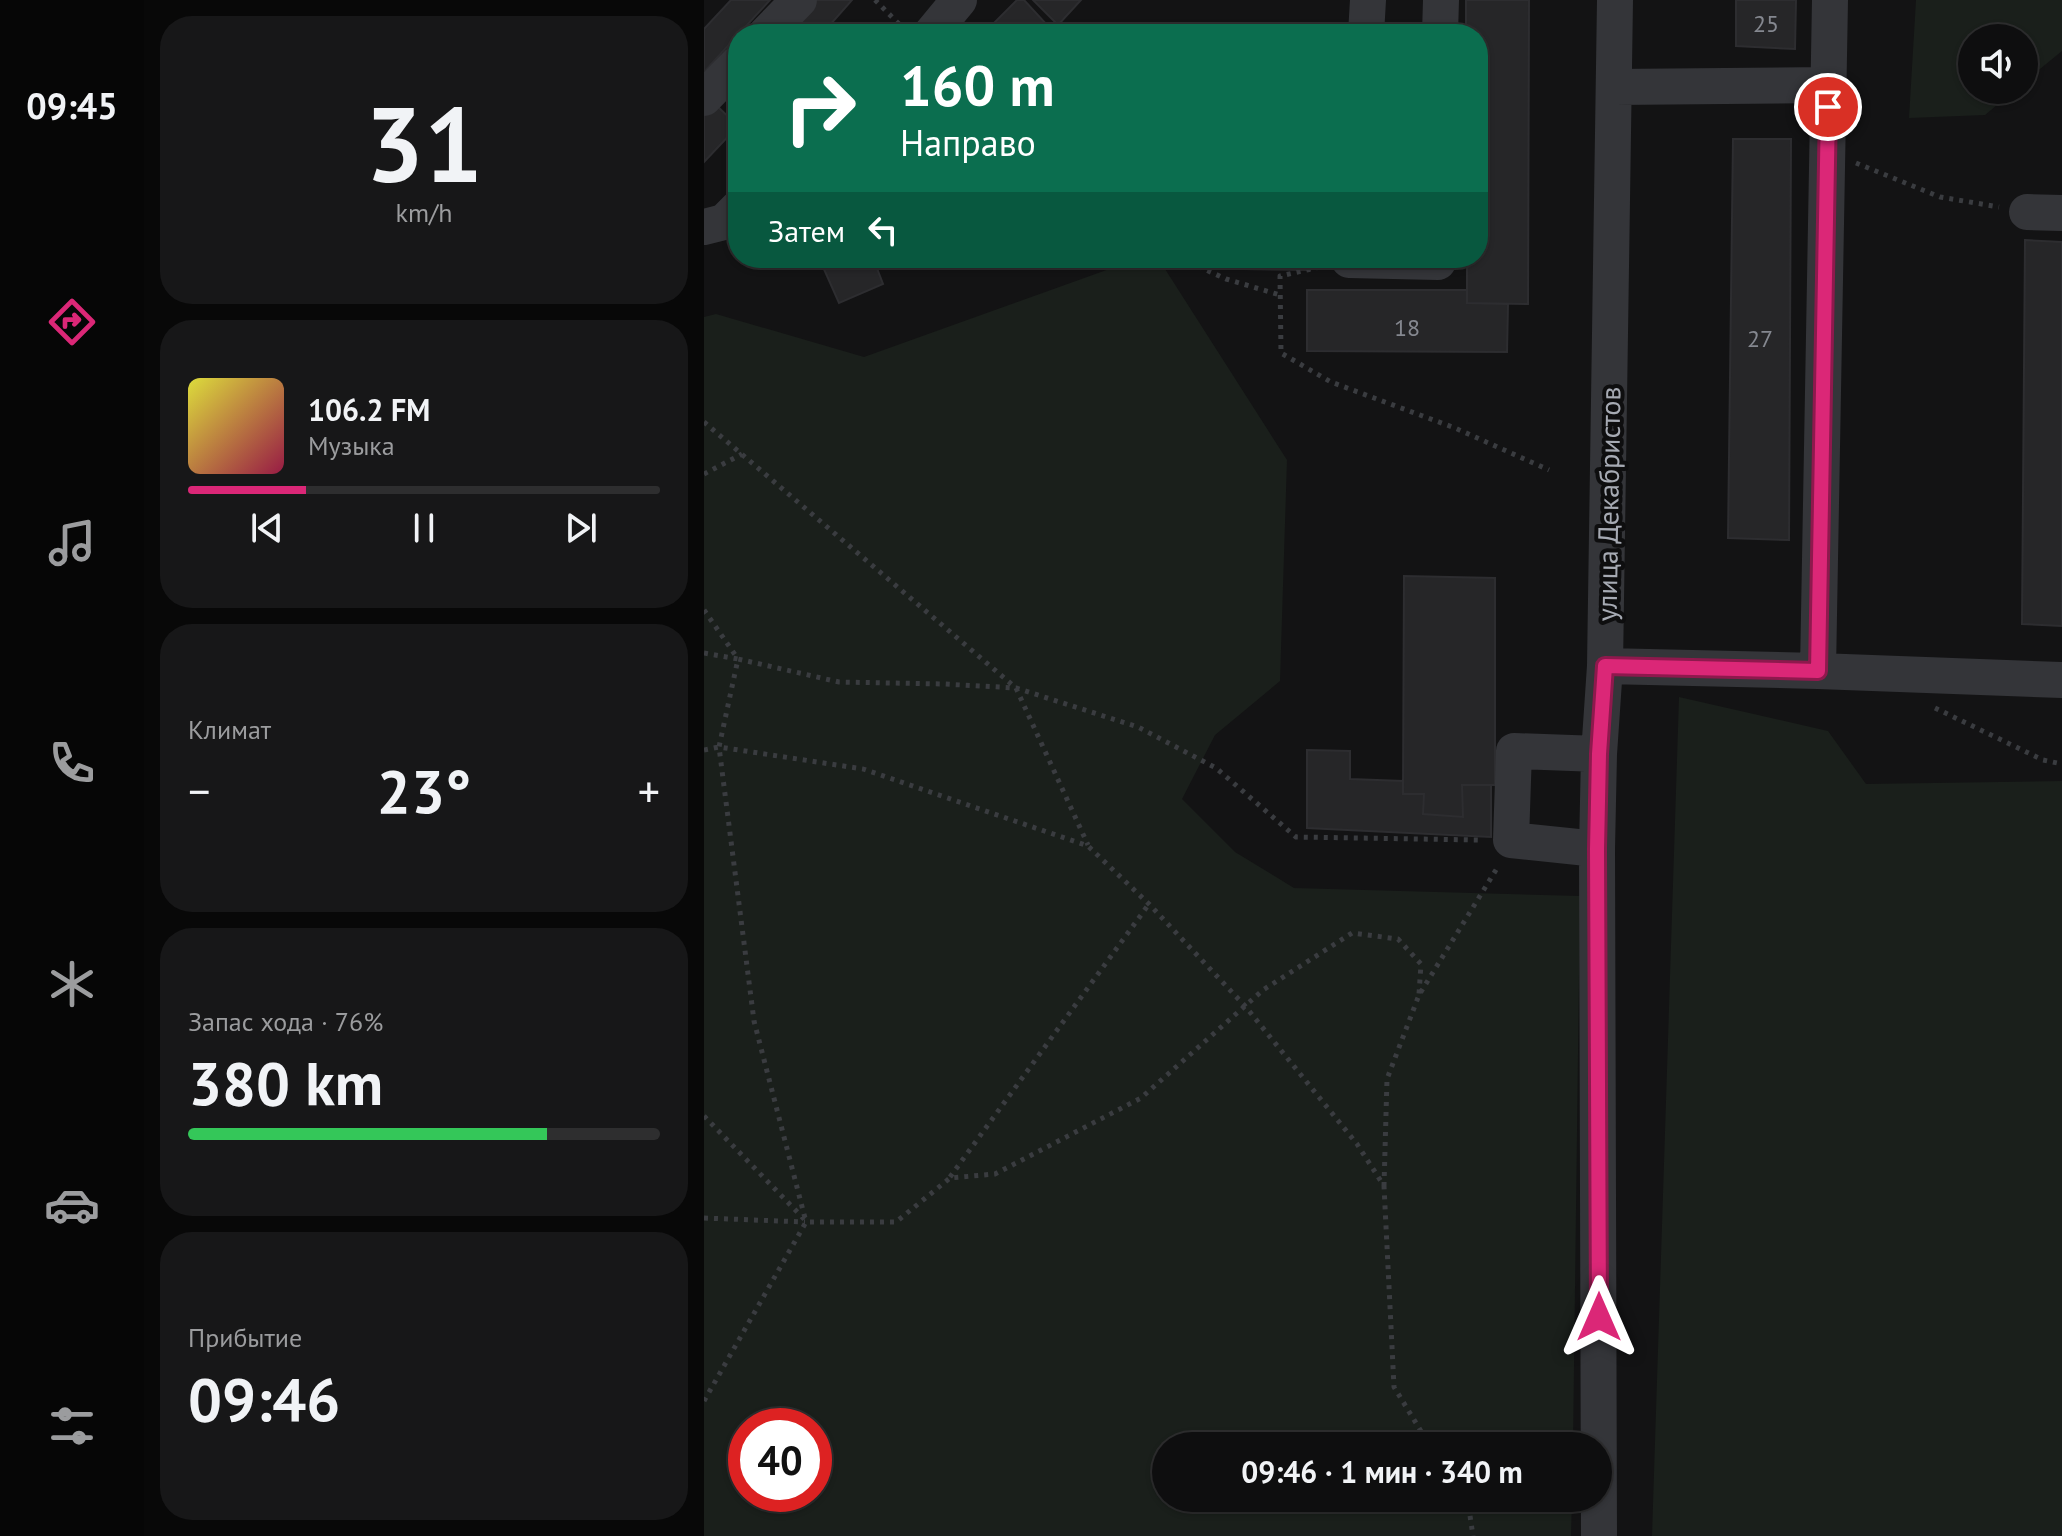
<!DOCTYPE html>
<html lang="ru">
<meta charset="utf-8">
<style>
:root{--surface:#0e0e0f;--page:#171718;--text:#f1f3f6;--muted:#9b9c9e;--line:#2e2e2f;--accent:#db2777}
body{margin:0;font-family:"PT Sans",sans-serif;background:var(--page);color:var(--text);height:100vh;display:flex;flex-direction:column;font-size:30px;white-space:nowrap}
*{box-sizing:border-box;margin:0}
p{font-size:26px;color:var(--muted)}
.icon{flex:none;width:44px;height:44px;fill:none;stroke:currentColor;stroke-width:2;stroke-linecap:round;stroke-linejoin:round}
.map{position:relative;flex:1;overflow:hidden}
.drawer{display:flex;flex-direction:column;gap:16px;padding:16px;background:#080808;width:560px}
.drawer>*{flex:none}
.banner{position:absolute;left:24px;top:24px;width:760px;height:244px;border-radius:32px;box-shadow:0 2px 6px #0004,0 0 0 2px var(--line);background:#0b6e4f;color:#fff;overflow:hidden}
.buttons{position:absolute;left:1254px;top:24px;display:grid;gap:16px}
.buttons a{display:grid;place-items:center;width:80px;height:80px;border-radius:50%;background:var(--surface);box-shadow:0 2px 6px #0004,0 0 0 2px var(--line);font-size:40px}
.speed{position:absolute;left:24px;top:1408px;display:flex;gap:16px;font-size:40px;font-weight:700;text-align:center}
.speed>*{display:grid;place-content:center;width:104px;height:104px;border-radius:50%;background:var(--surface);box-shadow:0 2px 6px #0004,0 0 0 2px var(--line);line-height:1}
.speed .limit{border:12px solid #d22;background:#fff;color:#111}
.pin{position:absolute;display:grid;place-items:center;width:68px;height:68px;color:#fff;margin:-34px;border:4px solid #fff;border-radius:50%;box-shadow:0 2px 8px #0007}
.me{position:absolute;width:88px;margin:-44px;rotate:0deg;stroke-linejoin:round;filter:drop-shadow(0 0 6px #0008)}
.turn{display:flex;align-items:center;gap:28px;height:168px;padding:0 40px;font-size:36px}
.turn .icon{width:104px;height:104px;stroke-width:2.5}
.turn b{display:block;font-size:56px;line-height:68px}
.then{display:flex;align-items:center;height:76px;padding:0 40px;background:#0003;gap:16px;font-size:30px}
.big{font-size:60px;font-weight:800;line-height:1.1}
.drawer .card{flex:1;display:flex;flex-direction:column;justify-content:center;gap:12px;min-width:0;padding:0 28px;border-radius:32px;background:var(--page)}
.drawer .dial{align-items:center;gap:0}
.dial b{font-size:104px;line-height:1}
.song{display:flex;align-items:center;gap:24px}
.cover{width:96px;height:96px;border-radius:12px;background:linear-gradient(135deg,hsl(60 70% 55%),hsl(340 70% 35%))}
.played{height:8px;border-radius:4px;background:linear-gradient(90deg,var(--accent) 25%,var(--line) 25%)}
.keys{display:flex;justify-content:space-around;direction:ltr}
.heat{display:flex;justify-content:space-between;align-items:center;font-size:44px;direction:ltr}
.charge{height:12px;border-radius:6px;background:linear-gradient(90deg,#34c759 76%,var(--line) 0)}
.trip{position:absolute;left:448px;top:1432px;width:460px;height:80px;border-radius:40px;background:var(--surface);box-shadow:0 2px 6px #0004,0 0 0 2px var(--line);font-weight:800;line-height:80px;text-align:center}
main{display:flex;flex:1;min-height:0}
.tab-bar{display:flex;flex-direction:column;width:144px;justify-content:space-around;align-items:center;background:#060606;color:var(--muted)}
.tab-bar .icon{width:56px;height:56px}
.tab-bar .active{color:var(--accent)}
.tab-bar b{font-size:36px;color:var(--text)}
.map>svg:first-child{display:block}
</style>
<main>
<nav class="tab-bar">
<b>09:45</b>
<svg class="icon active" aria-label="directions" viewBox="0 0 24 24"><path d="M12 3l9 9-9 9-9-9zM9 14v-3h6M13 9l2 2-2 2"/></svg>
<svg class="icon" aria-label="music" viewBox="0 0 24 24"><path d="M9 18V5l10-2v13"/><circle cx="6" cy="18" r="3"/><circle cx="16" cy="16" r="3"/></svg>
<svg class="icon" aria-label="phone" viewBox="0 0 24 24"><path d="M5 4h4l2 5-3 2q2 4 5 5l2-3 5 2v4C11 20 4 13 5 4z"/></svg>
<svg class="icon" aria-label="climate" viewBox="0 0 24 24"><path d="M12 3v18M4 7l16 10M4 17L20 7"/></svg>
<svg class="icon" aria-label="car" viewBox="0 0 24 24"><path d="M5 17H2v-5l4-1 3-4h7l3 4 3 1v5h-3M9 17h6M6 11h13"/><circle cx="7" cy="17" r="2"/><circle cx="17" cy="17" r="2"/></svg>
<svg class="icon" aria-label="filters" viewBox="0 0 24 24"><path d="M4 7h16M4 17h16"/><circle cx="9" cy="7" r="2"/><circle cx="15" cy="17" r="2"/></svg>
</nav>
<section class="drawer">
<div class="card dial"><b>31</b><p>km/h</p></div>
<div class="card">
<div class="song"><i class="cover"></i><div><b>106.2 FM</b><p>Музыка</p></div></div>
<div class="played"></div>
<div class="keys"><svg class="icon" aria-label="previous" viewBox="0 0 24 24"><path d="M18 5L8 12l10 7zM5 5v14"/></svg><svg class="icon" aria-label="pause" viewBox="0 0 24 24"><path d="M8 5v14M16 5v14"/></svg><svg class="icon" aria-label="next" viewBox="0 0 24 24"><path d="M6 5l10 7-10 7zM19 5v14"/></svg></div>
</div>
<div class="card"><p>Климат</p>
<div class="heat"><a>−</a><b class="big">23°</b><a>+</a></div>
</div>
<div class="card"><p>Запас хода · 76%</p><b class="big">380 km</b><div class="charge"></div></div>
<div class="card"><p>Прибытие</p><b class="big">09:46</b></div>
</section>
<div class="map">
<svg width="1358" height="1536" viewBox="0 0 1358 1536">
<rect width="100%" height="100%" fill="#131314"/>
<!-- green -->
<path fill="#1a1f1b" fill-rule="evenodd" d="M1212,0H1358V51L1320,82V38H1268V90H1311L1281,115L1205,118Z
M436,258H454L583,460L576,681L511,735L478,799L531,852L590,888L876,896L869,1446H462V1498H868L867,1536H0V317L12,314L160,357ZM42,1426H110V1494H42Z
M975,697L1124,731L1162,784L1358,781V1536H948Z"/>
<!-- building -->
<path fill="#262628" stroke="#2d2d30" stroke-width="2" d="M27,0H66L0,72V29Z
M111,0H148L118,34H81Z
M313,0H320L344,26L337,34H279Z
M329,0H377L354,25Z
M762,0H825L824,304L763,303V258H774V34H762Z
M1032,0H1092L1091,49L1032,46Z
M11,104L34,126L0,162V115Z
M1029,139H1087L1085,540L1024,538Z
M1321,240L1358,242V626L1318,624Z
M115,258H169L179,284L135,303Z
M540,258H606V270L540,269Z
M603,290H763V303L804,304L803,352L603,351Z
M700,576L791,578V785H758L759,817L719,814L720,794H699Z
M603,750L646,751V779L699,781V794H720L719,814L759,817L758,785H787V837L603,828Z"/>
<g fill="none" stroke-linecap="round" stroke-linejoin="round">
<!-- path -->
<path stroke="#3a3c40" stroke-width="5" stroke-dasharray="4 6" stroke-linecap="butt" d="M171,0L199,28
M1152,163L1236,197L1295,207
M476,258L522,279L576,295
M616,267L576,276L577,353L627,382L751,428L845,470
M0,422L312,688L384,845
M0,474L38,454
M0,610L34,659L135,682L240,684L312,688L434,727L512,768L592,837L776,840
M0,653L34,659L15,747L50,1021L102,1222
M1231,708L1339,760L1358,764
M0,750L15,747L159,769L384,846L445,904L541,1006L653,1144L680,1186L690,1387L726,1446
M0,1116L102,1221
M246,1177L445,904
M680,1186L683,1079L715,995L795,865
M0,1218L101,1222
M0,1401L102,1222H192L246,1178L291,1174L437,1098L559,990L648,933L694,939L717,964L715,994
M758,1498L765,1509L769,1536"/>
<!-- minor -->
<path stroke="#343539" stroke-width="36" d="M62,34L95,0
M227,34L255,0
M662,34L664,0
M736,34L737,0
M911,87L1124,85
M0,98L34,63
M1323,212L1358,213
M0,227L20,222L34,208
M645,258V260L734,262V258
M901,666L1114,671L1126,0
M1114,671L1358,680
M893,849L807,840L810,751L895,754
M895,1536L893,849L895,754L901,666L911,0"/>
</g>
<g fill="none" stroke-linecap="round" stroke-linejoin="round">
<!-- route casing -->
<g stroke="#8e194d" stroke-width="20">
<path id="route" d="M895,1317L893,849L895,754L901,666L1114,671L1124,107"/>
</g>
<!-- route -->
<use href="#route" stroke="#db2777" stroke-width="14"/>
</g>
<g text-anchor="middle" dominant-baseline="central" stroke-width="8" stroke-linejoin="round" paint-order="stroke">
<!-- number labels -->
<g font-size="24" fill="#858890">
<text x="1062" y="23">25</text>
<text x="703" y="327">18</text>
<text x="1056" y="338">27</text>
</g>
<!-- street labels -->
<g font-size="28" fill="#a6aab3" stroke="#0e0e0f">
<text transform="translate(904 504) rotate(-89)">улица Декабристов</text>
</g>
</g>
</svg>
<div class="buttons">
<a><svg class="icon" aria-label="sound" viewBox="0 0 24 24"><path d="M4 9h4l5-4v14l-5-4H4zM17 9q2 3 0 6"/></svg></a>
</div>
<div class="speed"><div class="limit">40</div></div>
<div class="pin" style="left:1124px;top:107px;background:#d93025"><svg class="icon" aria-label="arrive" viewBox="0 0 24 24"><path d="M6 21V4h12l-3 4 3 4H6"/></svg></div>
<svg class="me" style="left:895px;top:1317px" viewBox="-20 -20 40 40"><path d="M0-17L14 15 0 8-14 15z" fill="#db2777" stroke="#fff" stroke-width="4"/></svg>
<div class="trip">09:46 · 1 мин · 340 m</div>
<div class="banner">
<div class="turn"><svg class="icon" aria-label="right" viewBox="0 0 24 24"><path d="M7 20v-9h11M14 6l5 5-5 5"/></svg><div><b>160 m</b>Направо</div></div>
<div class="then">Затем<svg class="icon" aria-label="left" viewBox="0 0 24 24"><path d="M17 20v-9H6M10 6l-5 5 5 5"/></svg></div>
</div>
</div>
</main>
